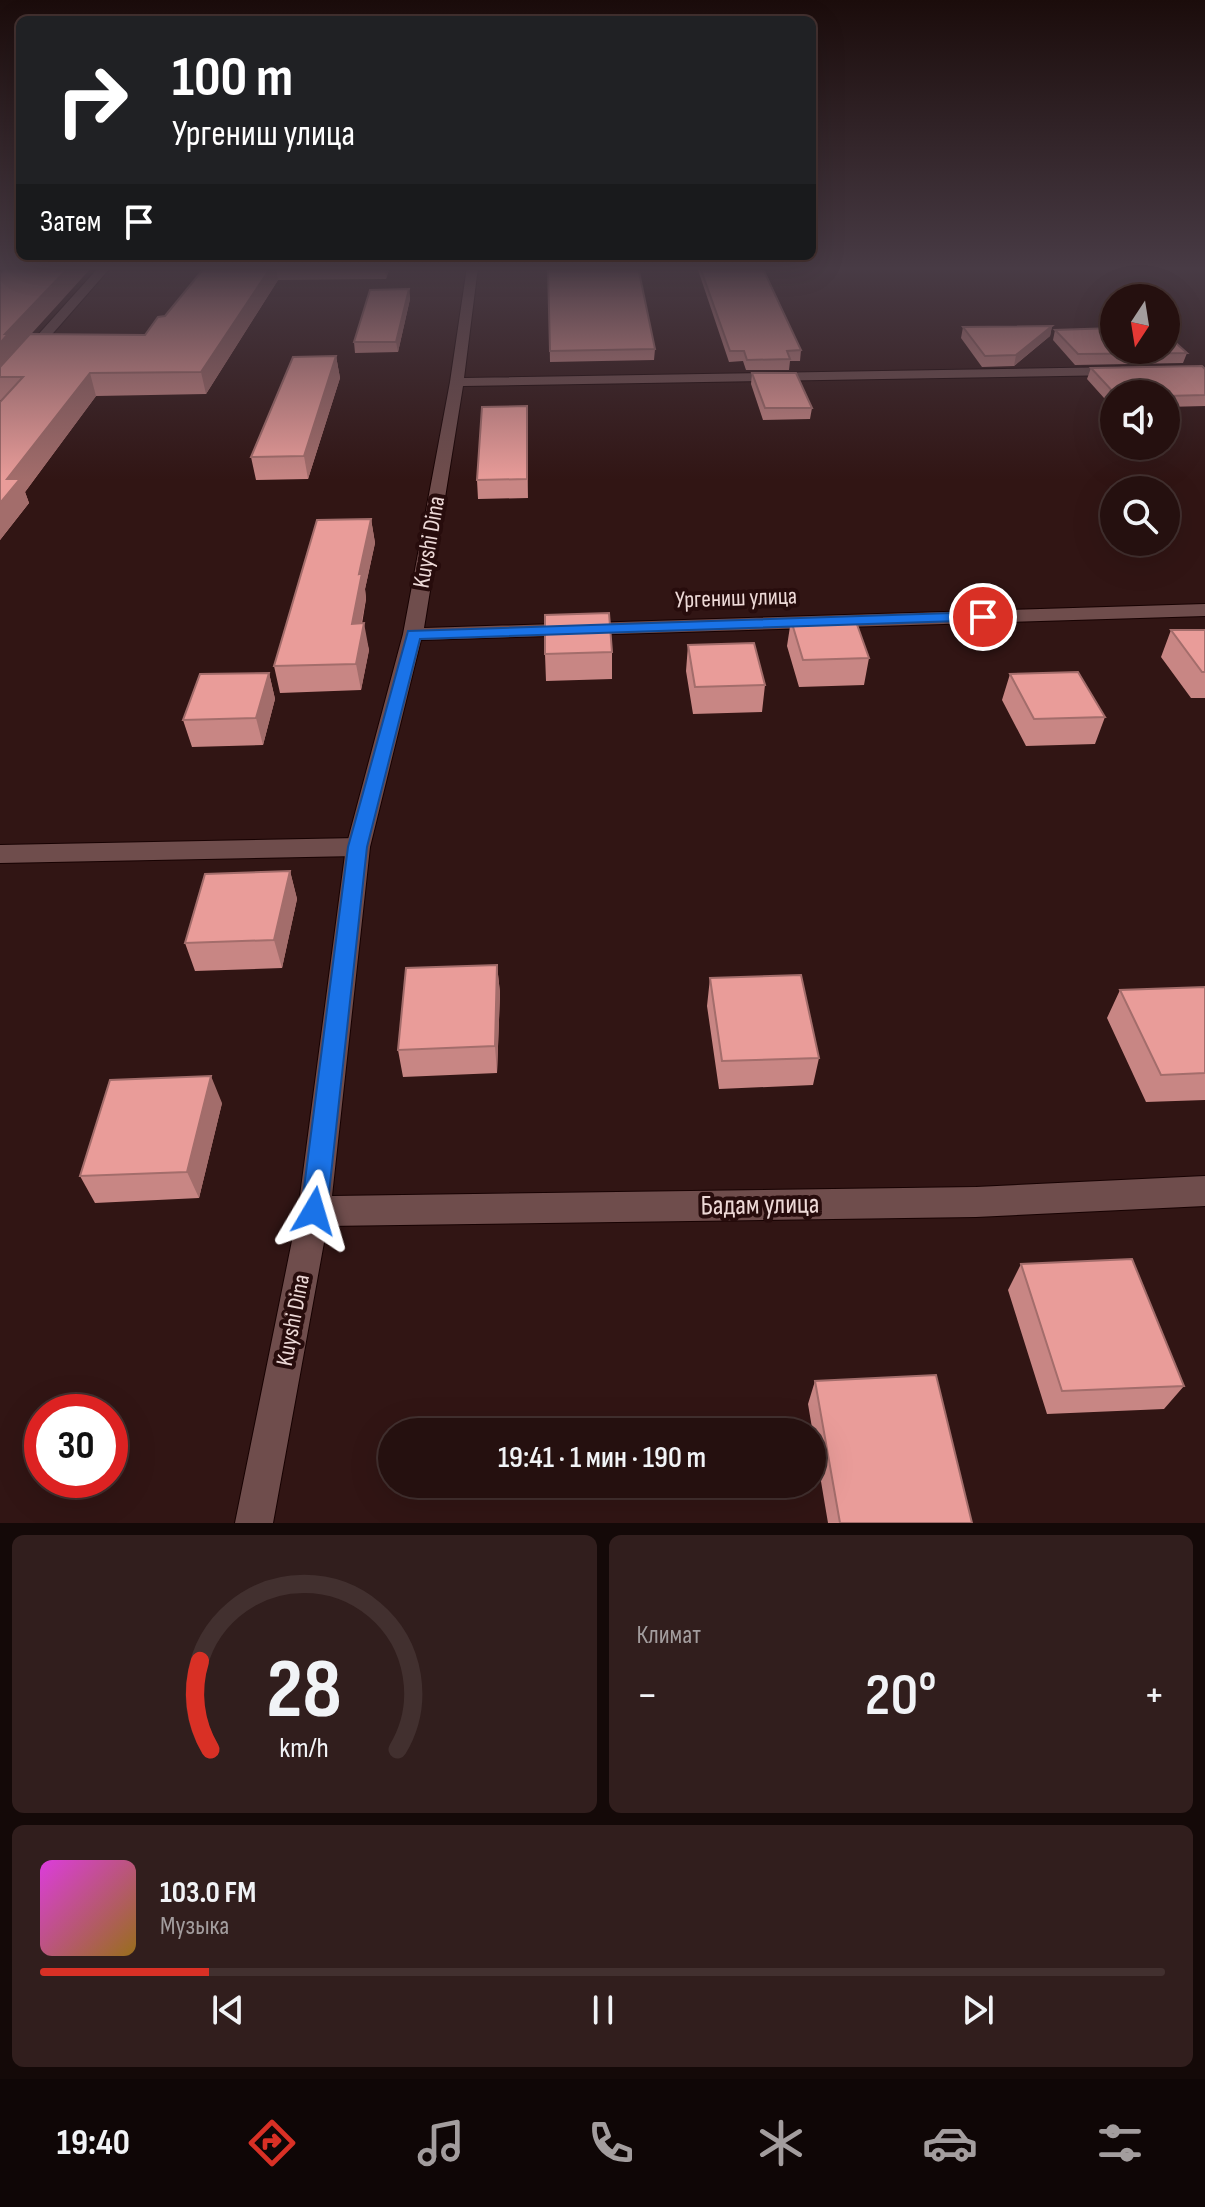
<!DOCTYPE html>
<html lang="ru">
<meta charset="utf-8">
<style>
:root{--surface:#25100f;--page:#311e1d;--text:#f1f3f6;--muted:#a39d9e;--line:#42302f;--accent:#d93025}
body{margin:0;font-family:"Sofia Sans Condensed",sans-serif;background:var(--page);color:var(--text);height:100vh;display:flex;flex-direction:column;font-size:30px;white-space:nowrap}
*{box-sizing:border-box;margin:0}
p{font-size:26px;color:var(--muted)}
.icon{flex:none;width:44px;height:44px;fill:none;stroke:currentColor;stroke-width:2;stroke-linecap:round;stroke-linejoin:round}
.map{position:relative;height:1523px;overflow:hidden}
.sheet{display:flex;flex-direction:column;gap:12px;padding:12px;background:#140908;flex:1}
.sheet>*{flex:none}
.guide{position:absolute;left:16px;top:16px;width:800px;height:244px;border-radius:12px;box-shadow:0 8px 32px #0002,0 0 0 2px var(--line);background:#202124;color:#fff;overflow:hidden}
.needle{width:52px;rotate:192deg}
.buttons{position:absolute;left:1100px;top:284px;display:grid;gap:16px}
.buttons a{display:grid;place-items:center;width:80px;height:80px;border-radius:50%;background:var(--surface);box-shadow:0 8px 32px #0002,0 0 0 2px var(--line);font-size:40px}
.speed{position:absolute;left:24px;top:1394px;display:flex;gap:16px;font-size:40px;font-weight:700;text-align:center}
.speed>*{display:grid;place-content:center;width:104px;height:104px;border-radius:50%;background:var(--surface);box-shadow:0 8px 32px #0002,0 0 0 2px var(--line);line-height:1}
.speed .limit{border:12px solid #d22;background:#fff;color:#111}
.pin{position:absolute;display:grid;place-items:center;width:68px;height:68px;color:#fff;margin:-34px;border:4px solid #fff;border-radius:50%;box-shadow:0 2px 8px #0007}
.me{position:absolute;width:88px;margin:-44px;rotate:7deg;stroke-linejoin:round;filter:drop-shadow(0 0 6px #0008)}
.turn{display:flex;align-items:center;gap:28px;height:168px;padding:0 24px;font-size:36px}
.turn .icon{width:104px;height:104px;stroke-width:2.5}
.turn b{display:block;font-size:56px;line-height:68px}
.then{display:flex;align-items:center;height:76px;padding:0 24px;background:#0003;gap:16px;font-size:30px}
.big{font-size:60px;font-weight:600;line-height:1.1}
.sheet .tile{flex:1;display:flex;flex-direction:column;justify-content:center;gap:12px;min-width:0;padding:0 28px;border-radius:12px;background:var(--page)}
.sheet .dial{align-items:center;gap:0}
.dial svg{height:208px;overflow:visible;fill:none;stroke:var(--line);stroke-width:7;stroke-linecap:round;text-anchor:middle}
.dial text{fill:var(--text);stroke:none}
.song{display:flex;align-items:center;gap:24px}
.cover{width:96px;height:96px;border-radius:12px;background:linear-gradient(135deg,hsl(300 70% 55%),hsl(40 70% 35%))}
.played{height:8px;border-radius:4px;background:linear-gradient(90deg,var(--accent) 15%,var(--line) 15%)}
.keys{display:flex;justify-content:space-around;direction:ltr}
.heat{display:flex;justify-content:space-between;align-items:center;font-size:44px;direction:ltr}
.sheet .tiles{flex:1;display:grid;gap:12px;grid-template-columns:1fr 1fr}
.tile:last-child{grid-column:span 2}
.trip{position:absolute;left:378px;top:1418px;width:448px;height:80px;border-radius:40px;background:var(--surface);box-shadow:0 8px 32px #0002,0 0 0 2px var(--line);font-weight:600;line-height:80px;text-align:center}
.menu{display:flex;height:128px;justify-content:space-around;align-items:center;background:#0f0606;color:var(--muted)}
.menu .icon{width:56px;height:56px}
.menu .selected{color:var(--accent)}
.menu b{font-size:36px;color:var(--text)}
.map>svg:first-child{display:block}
</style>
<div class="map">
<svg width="1205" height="1523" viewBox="0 0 1205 1523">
<rect width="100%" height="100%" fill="#311514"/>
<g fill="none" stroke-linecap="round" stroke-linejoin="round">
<!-- service casing -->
<g stroke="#170202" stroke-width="2">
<path id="service" d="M358,838L366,841L370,847L366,853L358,856L0,863V845Z"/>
</g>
<!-- minor casing -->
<g stroke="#170202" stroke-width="2">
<path id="minor" d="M99,267H111L5,388L0,389V377Z
M467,267H478L464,378L1120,367L1127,371L1120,375L463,386L424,628L1205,604V616L421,640L370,847L332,1196L976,1187L1205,1176V1206L976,1217L327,1226L273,1523H235L298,1211L346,847L403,634L450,382Z"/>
</g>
<!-- service -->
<use href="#service" fill="#6f4d4c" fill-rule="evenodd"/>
<!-- minor -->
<use href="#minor" fill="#6f4d4c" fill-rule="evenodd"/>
</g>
<!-- wall -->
<path fill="#c88684" d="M205,267H390L386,279L278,280L206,394L96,396L25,492L29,503L0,540L2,400H0V273L31,334L145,335L165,316Z
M548,267L655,349L654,360L550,362Z
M697,267H820H763L801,350L800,361H790L789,370H746L743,361L729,362Z
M409,289L410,299L398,352L355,353L354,342Z
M1052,326L1050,336L1014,366L982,367L961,338L963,327Z
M1055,330L1187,353L1183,363L1075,365L1053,340Z
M336,356L340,378L308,479L256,480L251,457Z
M1091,368L1205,369V406L1166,407V394H1114L1113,408L1087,379Z
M752,373L812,408L810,419L763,420L751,384Z
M527,406L528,498L478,499L477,480Z
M371,519L375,543L365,589L366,599L362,624L369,650L361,690L280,693L274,666Z
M791,620L869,658L864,685L799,687L787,646Z
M1171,630H1205V698H1191L1161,657Z
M688,645L765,685L762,712L693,714L686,671Z
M612,652V679L546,681L545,654Z
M269,673L275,699L263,745L192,747L183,720Z
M1010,674L1105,717L1095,744L1026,746L1002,700Z
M290,871L297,899L282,968L195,971L185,943Z
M497,965L500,993L497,1073L403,1077L398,1050Z
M710,978L819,1058L813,1085L719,1089L707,1006Z
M1205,987V1100L1146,1102L1107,1018L1120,990Z
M222,1103L199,1198L95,1203L80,1176Z
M1021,1264L1184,1386L1164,1409L1047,1414L1008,1290Z
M815,1381L972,1523H828L808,1404Z"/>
<!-- shaded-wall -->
<path fill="#a36d6b" d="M69,267H92L14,353L0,373V343L5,334Z
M271,267H276L278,280L206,394L201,372Z
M385,267H390L386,279Z
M409,289L410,299L398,352L396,342Z
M1052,326L1050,336L1014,366L1016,355Z
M336,356L340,378L308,479L304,456Z
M90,373L96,396L25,492L29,503L0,540V503L7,479Z
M527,406L528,423V498L527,479Z
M371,519L375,543L365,589L366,599L356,650L352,624L359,574Z
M364,623L369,650L361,690L356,664Z
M269,673L275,699L263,745L256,718Z
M290,871L297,899L282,968L274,940Z
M497,965L500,993L497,1073L495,1046Z
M211,1076L222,1103L199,1198L187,1172Z"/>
<!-- building -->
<path fill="#e99c99" stroke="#a36d6b" stroke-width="2" d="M6,267H69L5,334H8L0,343V273Z
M205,267H271L201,372L90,373L7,479H20L0,503V402L23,377H0V367L30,334L145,335L158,317L165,316Z
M548,267H638L655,349L550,351Z
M700,267H762L801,350L787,351L790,359L747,360L744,351H730Z
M409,289L396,342H354L370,290Z
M1052,326L1016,355L985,356L963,327Z
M1114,328V350H1166V334L1187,353L1078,354L1055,330Z
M336,356L304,456L251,457L293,357Z
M1202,366L1205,369V395L1166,396V394H1115L1091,368Z
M752,373H796L812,408H765Z
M527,406V479L477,480L482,407Z
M371,519L359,574L362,573L352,624L364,623L356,664L274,666L317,520Z
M609,613L612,652L545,654V615Z
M855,619L869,658L803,660L791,620Z
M1171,630H1205V672H1202Z
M754,643L765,685L695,687L688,645Z
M1078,672L1105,717L1034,719L1010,674Z
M269,673L256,718L183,720L200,674Z
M290,871L274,940L185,943L205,874Z
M497,965L495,1046L398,1050L406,968Z
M801,975L819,1058L722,1061L710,978Z
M1205,987V1073L1161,1075L1120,990Z
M211,1076L187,1172L80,1176L110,1080Z
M1132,1259L1184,1386L1062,1391L1021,1264Z
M936,1375L972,1523H840L815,1381Z"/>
<!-- sky -->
<linearGradient id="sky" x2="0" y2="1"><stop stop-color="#1b0c0b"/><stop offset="0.56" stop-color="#483b45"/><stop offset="1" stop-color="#483b45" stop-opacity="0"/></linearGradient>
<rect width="1205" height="480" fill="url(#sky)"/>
<!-- route -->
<path fill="#1a73e8" stroke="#114b97" stroke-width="2" d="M983,612L989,614V620L420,639L367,847L327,1211L324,1220L314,1224L305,1220L301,1211L348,847L408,631Z"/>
<g text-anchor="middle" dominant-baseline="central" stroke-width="8" stroke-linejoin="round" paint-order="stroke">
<!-- street labels -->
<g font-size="24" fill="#edd9d7" stroke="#270c0c">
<text transform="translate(429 542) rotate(-80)">Kuyshi Dina</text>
<text transform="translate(736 598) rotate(-2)">Ургениш улица</text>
<text transform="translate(293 1320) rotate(-79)">Kuyshi Dina</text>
</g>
<!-- near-street labels -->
<g font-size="28" fill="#edd9d7" stroke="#270c0c">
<text transform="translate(760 1205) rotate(-1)">Бадам улица</text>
</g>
</g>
</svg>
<div class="buttons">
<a><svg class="needle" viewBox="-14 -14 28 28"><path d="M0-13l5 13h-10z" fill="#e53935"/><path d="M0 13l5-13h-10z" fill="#a39d9e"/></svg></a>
<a><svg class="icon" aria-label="sound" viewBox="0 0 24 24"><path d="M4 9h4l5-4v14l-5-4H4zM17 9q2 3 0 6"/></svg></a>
<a><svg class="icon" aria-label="search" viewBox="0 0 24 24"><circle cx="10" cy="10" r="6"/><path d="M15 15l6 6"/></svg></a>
</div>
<div class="speed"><div class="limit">30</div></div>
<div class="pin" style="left:983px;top:617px;background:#d93025"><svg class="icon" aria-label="arrive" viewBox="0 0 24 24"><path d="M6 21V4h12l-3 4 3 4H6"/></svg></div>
<svg class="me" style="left:314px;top:1211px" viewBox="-20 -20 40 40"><path d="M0-17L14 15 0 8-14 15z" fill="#1a73e8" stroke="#fff" stroke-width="4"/></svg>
<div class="trip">19:41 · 1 мин · 190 m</div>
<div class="guide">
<div class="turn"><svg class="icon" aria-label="right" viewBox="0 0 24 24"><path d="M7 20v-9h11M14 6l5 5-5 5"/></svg><div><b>100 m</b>Ургениш улица</div></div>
<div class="then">Затем<svg class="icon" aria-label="arrive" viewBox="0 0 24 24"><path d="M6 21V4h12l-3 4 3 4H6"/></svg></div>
</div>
</div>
<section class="sheet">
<div class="tiles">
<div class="tile dial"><svg viewBox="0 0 100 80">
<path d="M14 69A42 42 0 1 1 86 69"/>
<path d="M14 69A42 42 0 0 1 10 35" stroke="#d93025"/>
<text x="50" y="56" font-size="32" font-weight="700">28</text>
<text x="50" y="72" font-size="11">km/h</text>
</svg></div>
<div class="tile"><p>Климат</p>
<div class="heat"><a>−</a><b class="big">20°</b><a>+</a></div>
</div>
<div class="tile">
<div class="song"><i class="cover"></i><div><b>103.0 FM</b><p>Музыка</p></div></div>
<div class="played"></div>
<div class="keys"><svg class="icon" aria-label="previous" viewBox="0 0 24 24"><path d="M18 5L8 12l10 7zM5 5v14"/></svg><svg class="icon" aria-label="pause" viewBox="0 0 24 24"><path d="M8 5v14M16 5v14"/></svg><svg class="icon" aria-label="next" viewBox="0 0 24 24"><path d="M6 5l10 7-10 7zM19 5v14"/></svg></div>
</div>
</div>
</section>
<nav class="menu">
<b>19:40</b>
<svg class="icon selected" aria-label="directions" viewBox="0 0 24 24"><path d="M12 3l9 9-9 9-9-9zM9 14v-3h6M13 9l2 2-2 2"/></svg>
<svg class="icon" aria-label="music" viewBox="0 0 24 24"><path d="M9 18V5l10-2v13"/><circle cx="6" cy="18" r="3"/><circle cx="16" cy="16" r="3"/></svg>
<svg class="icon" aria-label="phone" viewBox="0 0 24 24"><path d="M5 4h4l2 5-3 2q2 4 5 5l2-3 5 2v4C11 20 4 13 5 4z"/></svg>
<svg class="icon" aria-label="climate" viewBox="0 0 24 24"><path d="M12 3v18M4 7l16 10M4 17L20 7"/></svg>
<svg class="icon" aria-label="car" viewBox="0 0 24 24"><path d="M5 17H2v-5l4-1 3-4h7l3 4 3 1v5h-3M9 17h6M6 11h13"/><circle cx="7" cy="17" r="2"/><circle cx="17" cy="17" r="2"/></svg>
<svg class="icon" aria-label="filters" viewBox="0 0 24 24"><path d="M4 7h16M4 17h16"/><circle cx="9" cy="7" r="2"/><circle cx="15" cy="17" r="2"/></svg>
</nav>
